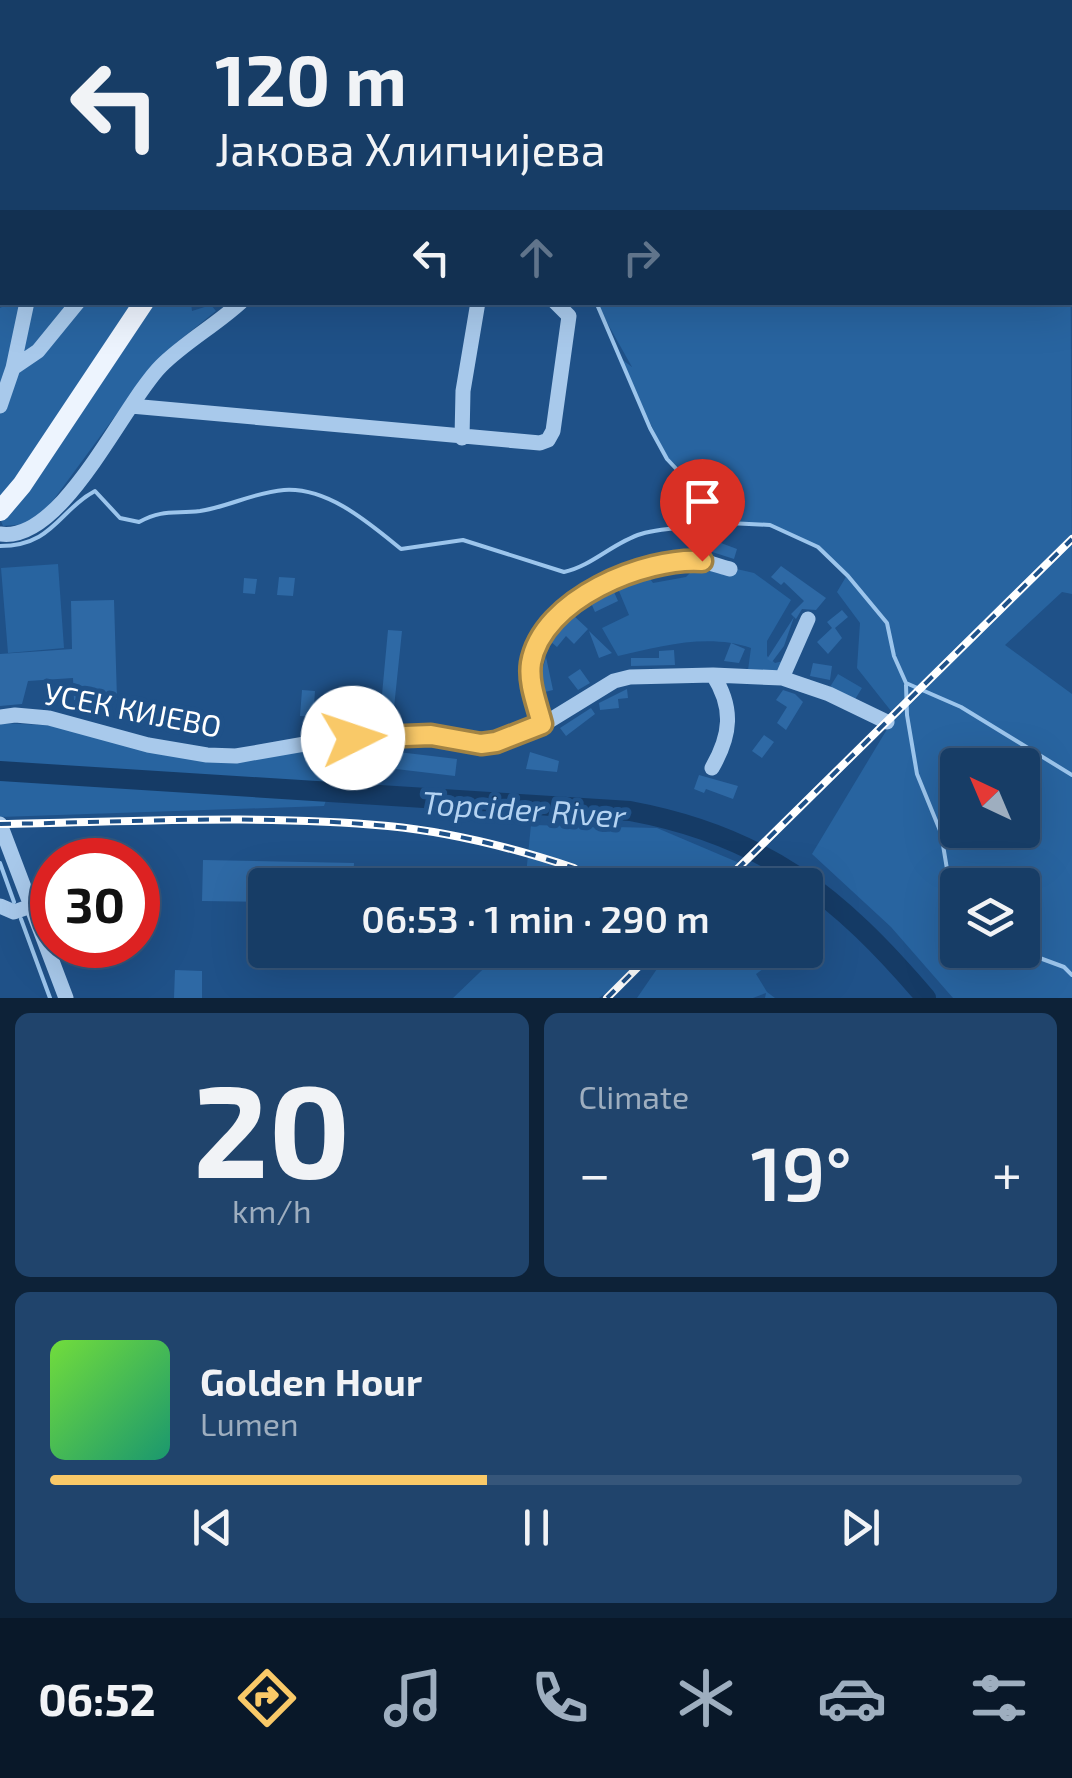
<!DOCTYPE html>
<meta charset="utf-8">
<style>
:root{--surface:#173d66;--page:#20446c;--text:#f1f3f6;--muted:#9eaebf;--line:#36567a;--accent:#f9c968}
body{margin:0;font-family:"Exo 2",sans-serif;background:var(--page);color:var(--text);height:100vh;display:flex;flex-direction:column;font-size:38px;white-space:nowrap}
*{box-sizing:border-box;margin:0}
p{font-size:32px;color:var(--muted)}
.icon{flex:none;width:55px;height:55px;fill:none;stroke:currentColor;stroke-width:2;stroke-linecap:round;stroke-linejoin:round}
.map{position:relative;height:998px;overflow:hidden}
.panel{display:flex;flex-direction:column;gap:15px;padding:15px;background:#0d2238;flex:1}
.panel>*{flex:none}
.hud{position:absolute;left:0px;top:0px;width:1072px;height:305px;box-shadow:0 10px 40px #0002,0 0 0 2px var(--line);background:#173d66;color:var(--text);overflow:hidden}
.needle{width:65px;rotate:316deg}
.fabs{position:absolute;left:940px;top:748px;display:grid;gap:20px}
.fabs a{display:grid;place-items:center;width:100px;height:100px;border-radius:10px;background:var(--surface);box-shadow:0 10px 40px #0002,0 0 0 2px var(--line);font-size:50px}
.speed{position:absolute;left:30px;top:838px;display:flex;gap:20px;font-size:50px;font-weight:700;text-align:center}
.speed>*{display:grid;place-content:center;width:130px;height:130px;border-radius:50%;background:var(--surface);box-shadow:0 10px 40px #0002,0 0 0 2px var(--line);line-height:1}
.speed .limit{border:15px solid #d22;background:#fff;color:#111}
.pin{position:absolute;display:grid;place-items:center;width:85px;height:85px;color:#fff;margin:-102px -42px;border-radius:50% 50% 50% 0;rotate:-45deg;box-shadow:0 0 10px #0007}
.pin .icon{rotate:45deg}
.me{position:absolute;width:110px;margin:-55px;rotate:86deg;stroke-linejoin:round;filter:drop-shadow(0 0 8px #0008)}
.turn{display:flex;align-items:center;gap:35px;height:210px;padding:0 50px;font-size:45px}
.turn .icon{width:130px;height:130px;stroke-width:2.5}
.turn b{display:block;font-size:70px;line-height:85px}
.lanes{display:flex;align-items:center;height:95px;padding:0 50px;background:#0003;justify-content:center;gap:50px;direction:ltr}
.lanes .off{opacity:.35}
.big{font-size:75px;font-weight:600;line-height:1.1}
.panel .tile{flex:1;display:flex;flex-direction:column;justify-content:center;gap:15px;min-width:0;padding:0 35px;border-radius:15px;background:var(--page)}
.panel .dial{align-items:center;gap:0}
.dial b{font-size:130px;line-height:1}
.song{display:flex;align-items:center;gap:30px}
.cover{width:120px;height:120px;border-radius:15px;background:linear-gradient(135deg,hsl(100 70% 55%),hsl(160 70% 35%))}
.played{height:10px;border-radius:5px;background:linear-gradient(90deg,var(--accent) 45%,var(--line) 45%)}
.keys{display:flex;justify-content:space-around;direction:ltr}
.heat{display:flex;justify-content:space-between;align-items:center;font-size:55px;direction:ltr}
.panel .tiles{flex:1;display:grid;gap:15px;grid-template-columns:1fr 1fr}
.tile:last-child{grid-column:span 2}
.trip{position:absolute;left:248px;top:868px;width:575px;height:100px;border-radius:10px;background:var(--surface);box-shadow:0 10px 40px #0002,0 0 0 2px var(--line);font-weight:600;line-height:100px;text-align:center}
.tab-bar{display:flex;height:160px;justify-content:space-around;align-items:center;background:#091829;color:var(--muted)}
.tab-bar .icon{width:70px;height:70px}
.tab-bar .current{color:var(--accent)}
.tab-bar b{font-size:45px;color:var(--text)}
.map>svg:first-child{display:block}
</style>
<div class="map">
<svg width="1072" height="998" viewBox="0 0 1072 998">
<rect width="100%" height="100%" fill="#1f5188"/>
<!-- green -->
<path fill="#2864a0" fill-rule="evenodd" d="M275,0H509L511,2H273Z
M967,0H1072V108L1070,2Z
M1070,151L1072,594L1062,592L1005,645L1072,694V998H953L891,927L812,854L895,716L857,668L860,623L837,592L847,575C806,535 785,525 727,523L667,459L620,358L632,367L596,303L1070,302ZM958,765H1022V830H958ZM958,885H1022V950H958Z
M11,302L144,303L0,498V308Z
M155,303H191L192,311L211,305L216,311L176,343L149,370L46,510L26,524L3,526L1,521L5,515Z
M702,561L754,573L791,600L767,641V656L775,663L787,660L782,672L748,670L751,648C709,633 660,646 618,656L602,628L629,615L616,584L645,572L653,583L686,577Z
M58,564L64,648L8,653L1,568Z
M838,674L862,688L854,701L830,687Z
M0,723L82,727L236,756L333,739L338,766L324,806L0,817Z
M531,825L657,828L763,873L769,885H525Z
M503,950H667L599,998H453Z
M670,950H790L756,974L767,992L775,998H765L766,993L753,998H637Z"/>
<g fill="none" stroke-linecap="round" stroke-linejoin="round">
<!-- stream -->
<path stroke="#9cc5ec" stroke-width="4" d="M729,523L770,525L818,547L848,576L887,623L894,656L906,683L961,707L1072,775
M0,546C53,546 59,510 95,491L120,518L139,522C163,509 174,514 200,511C228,507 255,492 284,490C328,487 369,523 401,549L463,540L564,572C592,566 614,542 641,534C668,526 700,528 727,523L667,459L650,428L596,302
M906,685L907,715L917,774L941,833L950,887L958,896
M0,863L14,902
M21,919L50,998
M1018,950L1064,967L1072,975"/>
<!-- river -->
<path stroke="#153b66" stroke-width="20" d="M0,771L630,811C765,836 839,896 926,998"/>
</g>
<!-- building -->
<path fill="#2e69a5" d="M713,540L737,549L734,559L709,551Z
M781,566L826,598L816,610L802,609L796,619L791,614L804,601L784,582L781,585L771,577Z
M279,577L295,578L293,596L277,595Z
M244,578L257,579L255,594L243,593Z
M614,592L618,601L595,612L591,603Z
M114,600L117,699L74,700L73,678L28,681L22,704L0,706V654L72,649L71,601Z
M842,610L848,617L835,628L842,638L828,654L817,642L832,628L827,622Z
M573,615L588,629L574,644L566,636L557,647L551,642Z
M794,617L784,646L772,662L767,659Z
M388,630L402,631L393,717L380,716Z
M589,631L612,653L599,658Z
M731,643L745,649L739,663L724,661Z
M674,650L675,665L631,666V658H659V651Z
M546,657L553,690L545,692L542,671Z
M813,663L832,666L830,680L810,676Z
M580,669L590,683L578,690L568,677Z
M627,689L628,698L618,699L619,708L600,710L599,703Z
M302,690L315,691L314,706H348L349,718L300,716Z
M783,690L795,694L803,702L786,730L777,723L787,707L776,700Z
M591,708L595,714L566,736L560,728Z
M764,735L774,742L762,758L752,751Z
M398,752L457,759L455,776L396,769Z
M530,752L559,761L557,772L526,769Z
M699,775L738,786L733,799L706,789L704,793L694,789Z
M203,860L354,863L353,885H265V902L202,901Z
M175,970L202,971V998H174Z"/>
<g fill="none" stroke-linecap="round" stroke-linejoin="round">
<!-- major-tunnel -->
<path stroke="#416b9a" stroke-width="20" stroke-dasharray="20 10" stroke-linecap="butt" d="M444,2L446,0"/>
<!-- minor -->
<path stroke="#a8c9eb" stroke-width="15" d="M874,0V2
M242,2L243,0
M345,2L347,0
M1070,79L1072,80
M1070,105L1072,106
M0,196H2
M13,368L38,351L78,302
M0,406L13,368L27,302
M131,406L540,443L548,440L553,431L569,316L555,302
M462,438L463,391L478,302
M0,534C62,544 123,404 161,366C185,342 216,325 241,302
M782,678L808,619
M0,717L15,715L49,718L148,745L207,755L236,756L333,739L407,734L481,744L496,742L544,724L614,681L630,677L713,675L782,678L829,694L887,722
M542,724C537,705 528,683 531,663C535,642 552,618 568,604C593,585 654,561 684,560C701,559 715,565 730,569
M712,768C731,735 734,708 713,675
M0,824L66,998
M0,906L14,912L31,906"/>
<!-- major -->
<path stroke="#edf4fe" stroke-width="20" d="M0,511L22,485L144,302"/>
<!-- rail casing -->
<g stroke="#fff" stroke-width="8">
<path id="rail" d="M0,824C129,822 260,814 388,826C451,832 514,848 574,868
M721,885L1072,539
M607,998L655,950"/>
</g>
<!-- rail -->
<use href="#rail" stroke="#1f5188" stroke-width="4" stroke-dasharray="11" stroke-linecap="butt"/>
</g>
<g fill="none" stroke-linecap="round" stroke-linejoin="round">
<!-- route casing -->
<g stroke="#a28344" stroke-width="25">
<path id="route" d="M353,738L431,735L481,744L496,742L542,724C537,704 528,683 531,663C542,599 645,557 702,561"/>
</g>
<!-- route -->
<use href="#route" stroke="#f9c968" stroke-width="18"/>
</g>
<g text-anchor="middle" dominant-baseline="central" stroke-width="10" stroke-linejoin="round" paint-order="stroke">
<!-- street labels -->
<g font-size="30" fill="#fff" stroke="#1f5188">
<text transform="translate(133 709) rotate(11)">УСЕК КИЈЕВО</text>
</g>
<!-- water labels -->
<g font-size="32" font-style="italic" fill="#b4d3f2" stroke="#1f5188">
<text transform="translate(524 808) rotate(4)">Topcider River</text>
</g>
</g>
</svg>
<div class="fabs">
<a><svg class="needle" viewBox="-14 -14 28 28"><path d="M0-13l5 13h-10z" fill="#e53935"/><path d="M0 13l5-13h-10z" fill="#9eaebf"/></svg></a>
<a><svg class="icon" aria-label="layers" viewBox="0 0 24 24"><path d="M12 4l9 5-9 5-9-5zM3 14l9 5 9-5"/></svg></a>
</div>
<div class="speed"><div class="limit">30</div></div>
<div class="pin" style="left:702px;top:561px;background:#d93025"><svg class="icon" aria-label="arrive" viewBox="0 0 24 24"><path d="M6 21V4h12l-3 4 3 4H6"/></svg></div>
<svg class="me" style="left:353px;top:738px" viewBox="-20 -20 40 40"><circle r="19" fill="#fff"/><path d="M0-13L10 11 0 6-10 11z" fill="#f9c968"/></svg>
<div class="trip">06:53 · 1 min · 290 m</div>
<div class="hud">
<div class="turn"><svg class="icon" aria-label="left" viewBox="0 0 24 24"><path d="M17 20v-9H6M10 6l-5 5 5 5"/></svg><div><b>120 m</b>Јакова Хлипчијева</div></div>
<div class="lanes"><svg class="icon" aria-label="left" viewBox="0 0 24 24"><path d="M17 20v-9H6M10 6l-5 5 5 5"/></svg><svg class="icon off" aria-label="ahead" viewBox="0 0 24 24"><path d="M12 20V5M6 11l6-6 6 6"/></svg><svg class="icon off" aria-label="right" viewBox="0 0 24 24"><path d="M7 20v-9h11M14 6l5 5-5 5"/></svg></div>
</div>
</div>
<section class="panel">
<div class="tiles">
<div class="tile dial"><b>20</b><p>km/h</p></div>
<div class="tile"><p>Climate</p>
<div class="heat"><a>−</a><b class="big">19°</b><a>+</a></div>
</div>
<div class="tile">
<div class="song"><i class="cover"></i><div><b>Golden Hour</b><p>Lumen</p></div></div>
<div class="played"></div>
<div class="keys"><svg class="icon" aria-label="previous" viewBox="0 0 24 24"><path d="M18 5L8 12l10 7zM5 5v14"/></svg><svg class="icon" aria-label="pause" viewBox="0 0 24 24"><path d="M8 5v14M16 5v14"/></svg><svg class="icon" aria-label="next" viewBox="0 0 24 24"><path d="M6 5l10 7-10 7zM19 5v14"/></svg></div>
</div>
</div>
</section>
<nav class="tab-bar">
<b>06:52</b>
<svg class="icon current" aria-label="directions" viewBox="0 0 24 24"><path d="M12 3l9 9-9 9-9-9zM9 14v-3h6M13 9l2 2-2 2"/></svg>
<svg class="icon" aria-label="music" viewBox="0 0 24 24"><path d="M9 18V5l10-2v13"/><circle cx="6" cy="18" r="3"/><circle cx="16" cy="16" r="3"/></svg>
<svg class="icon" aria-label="phone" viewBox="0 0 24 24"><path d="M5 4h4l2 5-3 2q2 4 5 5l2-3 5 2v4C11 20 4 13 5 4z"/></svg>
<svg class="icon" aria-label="climate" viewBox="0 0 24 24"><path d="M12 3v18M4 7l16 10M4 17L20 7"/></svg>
<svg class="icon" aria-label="car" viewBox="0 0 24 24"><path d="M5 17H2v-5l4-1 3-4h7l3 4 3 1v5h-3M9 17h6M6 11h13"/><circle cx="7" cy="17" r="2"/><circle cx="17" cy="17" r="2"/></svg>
<svg class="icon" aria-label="filters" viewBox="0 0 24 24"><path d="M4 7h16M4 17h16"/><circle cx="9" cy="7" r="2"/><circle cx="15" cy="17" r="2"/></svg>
</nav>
